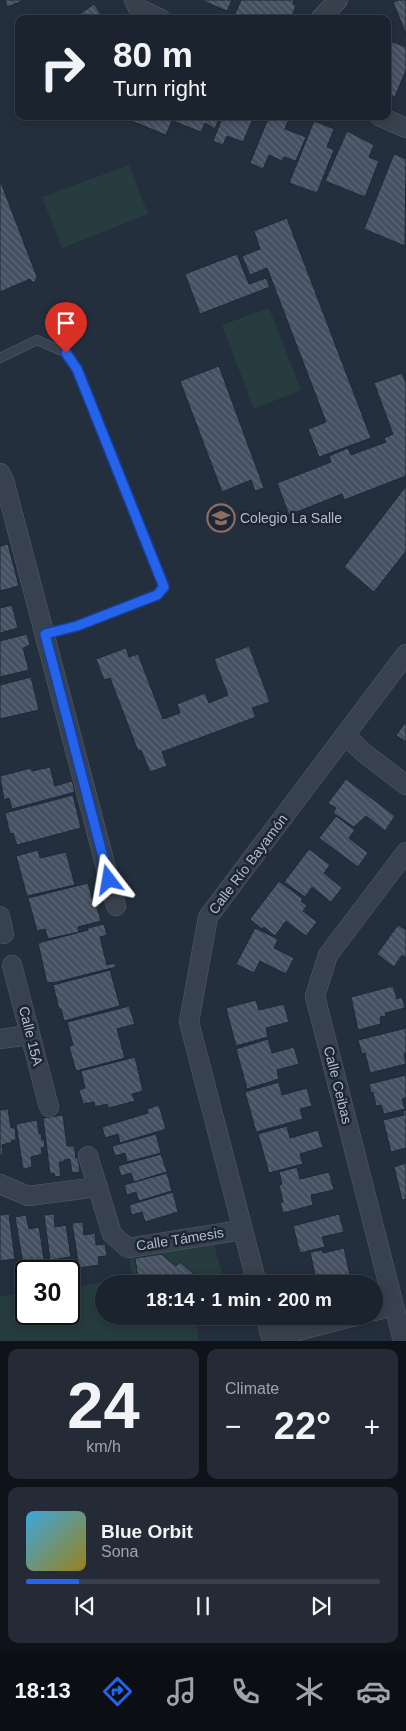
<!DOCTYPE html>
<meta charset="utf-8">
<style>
:root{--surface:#1b232e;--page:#242b36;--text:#f1f3f6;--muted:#a0a4aa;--line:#39404a;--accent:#2563eb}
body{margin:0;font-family:Helvetica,sans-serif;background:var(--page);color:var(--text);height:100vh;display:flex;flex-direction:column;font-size:19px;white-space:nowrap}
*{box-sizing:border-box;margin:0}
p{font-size:16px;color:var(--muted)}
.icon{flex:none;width:28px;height:28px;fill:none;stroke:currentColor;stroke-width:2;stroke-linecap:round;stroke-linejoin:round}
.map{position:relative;height:1341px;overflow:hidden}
.side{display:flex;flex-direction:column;gap:8px;padding:8px;background:#0f1319;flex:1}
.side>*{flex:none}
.hud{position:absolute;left:15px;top:15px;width:376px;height:105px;border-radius:10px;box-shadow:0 2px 12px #0003,0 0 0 1px var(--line);background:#1b232e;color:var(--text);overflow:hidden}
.speed{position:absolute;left:15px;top:1260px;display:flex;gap:10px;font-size:25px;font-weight:700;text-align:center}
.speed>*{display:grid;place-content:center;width:65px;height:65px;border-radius:50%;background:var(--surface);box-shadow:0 2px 12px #0003,0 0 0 1px var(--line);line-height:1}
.speed .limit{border:2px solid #111;border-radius:8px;background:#fff;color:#111}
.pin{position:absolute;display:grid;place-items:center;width:42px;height:42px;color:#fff;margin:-51px -21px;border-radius:50% 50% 50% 0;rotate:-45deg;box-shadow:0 0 5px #0007}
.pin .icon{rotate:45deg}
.me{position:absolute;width:55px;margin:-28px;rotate:346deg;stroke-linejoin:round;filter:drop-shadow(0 0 4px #0008)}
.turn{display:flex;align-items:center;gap:18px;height:105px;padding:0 15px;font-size:22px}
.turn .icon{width:65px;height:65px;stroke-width:2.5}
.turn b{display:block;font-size:35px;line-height:42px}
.big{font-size:38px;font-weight:600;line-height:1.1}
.side .tile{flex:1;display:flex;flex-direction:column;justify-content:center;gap:8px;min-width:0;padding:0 18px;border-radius:10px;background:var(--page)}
.side .dial{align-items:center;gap:0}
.dial b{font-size:65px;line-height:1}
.song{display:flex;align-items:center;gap:15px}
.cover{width:60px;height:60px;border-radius:8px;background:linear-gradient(135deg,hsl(200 70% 55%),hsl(50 70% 35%))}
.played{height:5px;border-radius:2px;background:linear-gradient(90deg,var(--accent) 15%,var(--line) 15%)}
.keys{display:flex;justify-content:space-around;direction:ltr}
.heat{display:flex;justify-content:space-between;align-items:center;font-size:28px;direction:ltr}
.side .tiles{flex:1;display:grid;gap:8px;grid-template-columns:1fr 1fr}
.tile:last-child{grid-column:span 2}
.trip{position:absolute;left:95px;top:1275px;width:288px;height:50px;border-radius:25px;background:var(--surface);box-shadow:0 2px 12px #0003,0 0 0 1px var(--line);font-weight:600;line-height:50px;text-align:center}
.menu{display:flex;height:80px;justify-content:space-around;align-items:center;background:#0b0e12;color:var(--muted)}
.menu .icon{width:35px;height:35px}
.menu .on{color:var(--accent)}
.menu b{font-size:22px;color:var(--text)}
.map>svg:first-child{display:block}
</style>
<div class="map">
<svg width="406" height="1341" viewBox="0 0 406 1341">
<defs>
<pattern id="building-back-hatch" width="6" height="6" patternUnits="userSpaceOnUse" patternTransform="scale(1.25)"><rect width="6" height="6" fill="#455162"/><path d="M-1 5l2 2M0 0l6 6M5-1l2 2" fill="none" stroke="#5d6877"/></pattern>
</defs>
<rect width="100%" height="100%" fill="#242f3e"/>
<!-- pitch -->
<path fill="#263c3f" d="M129,165L148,214L62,248L42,197Z
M269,308L301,390L254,409L222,325Z
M214,1245L225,1284H104V1316H226L197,1326L199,1341H0V1296L26,1293V1314H69V1287L132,1278L129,1256Z"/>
<!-- building -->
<path fill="url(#building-back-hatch)" stroke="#1f2835" d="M5,0H25L7,7Z
M201,0H232L227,11Z
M241,0H294L293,4L296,5L291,19H246L235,14Z
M399,0H406V34L393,2Z
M94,4L104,19H73Z
M388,40L406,47V70L395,97L388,94Z
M130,116H174L166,135L129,120Z
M177,116H220L215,129L205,123L201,132L175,122Z
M223,116H246L253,119L243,142L227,136L223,145L213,141Z
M269,116H290L285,129L306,137L296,161L284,157L282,161L269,155L263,169L250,163Z
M314,121L334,129L327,147L334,150L317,193L289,183Z
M347,131L374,145L369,157L379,161L365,197L325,181Z
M394,154L406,159L405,246L364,229Z
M0,180L37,277L35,282H32L30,279L0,292Z
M287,218L371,438L319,457L308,429L326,422L267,268L250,275L242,256L260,249L254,231Z
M237,254L249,284L266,278L270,287L200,314L185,274Z
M219,366L264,488L255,491L251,480L222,492L180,381Z
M402,373L406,383V476L344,500L342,494L289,515L277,483L331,462L329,456L348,448L351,455L386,442L384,438L393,434L374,383Z
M406,486V551L374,592L344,567Z
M8,544L19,586L0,591V546Z
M12,605L18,628L0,633V608Z
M27,634L30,645L23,648L29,670L0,677V641Z
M249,646L270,702L252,708L256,717L162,752L167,766L150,772L141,750L138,751L110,678L104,680L96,659L126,648L129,657L138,654L163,719L180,713L177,704L205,693L209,703L228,695L214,659Z
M31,677L39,710L0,719V685Z
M406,722V742L396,735Z
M50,767L55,786L72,781L75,792L12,809L9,798L4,800L0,776L31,768L32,771Z
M346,779L395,816L385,831L366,816L354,827L333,813L336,808L328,803Z
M73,795L81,828L17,845L13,833L10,834L5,813Z
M336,816L355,830L349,838L368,853L358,867L319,838Z
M309,849L330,865L324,873L342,888L331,902L312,887L305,897L284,882Z
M38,850L40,858L66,852L75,885L27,896L16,856Z
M279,881L303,899L301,901L307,906L303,911L317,922L306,936L286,921L275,936L264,927L262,929L250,919Z
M88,883L93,901H95L101,921L78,927L79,932L48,939L45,929L37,931L28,898Z
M104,924L107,935L100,937L107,965L115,963L116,967L53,983L52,982L47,983L38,943L88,930V928Z
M398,925L406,930V958L402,955L394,967L377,954Z
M255,928L278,939L274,948L294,958L286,974L260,961L254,973L236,964Z
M110,970L120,1006L64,1021L61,1009H59L53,985Z
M393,986L397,999L402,997L405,1008L385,1013L386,1016L380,1017L381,1024L358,1030L351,997Z
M256,1000L259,1010L284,1004L289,1022L266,1028L268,1037L236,1046L226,1008Z
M129,1006L135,1024L117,1029L125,1058L76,1071L69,1047L73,1045L67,1022Z
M406,1028V1053L404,1054L406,1064L370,1073L365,1053L362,1054L358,1040Z
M268,1039L272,1053L294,1047L299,1064L277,1070L279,1079L247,1089L236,1049Z
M135,1057L143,1091L132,1094L135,1101L109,1108L107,1104L95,1107L94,1102L83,1104L79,1090L85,1088L81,1071Z
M406,1075V1098L402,1099L405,1109L384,1114L381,1105L376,1106L373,1092L371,1093L369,1084Z
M279,1082L282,1095L307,1088L312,1106L300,1109L303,1119L256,1132L245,1092Z
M159,1105L166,1129L120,1143L118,1134L105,1138L102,1127L148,1113L147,1109Z
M8,1109L11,1128H15L16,1140H12V1142L2,1145L3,1155H0V1110Z
M406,1110V1148L391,1152L383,1120L404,1115L403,1111Z
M63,1115L67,1146H74L76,1158H78L80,1172L72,1173L70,1159L64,1160V1162H59L61,1176L55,1177L54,1173L50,1174L43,1118Z
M37,1120L39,1134H41L42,1140L44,1139L45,1147L41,1148L42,1154L31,1157L32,1167L23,1169L16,1124Z
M287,1126L290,1138L318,1130L323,1147L300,1154L303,1164L269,1173L258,1134Z
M156,1134L161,1153L127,1162L125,1153L115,1156L112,1146Z
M161,1154L167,1172L134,1182L131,1173L121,1176L118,1166Z
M406,1163V1199L402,1200L394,1167Z
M297,1167L300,1179L329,1172L334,1190L311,1195L313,1205L283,1213L280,1202H283L279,1185L282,1184L279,1172Z
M167,1173L172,1191L139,1201L136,1192L127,1195L124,1185Z
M173,1192L178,1212L145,1222L142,1212L132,1215L129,1205Z
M9,1214L15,1259L0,1261V1215Z
M54,1214L55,1227L66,1225L71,1257L50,1260L44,1215Z
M339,1214L344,1232L322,1237L325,1247L300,1253L293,1226Z
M26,1215L29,1229L39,1227L46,1271H26V1275L25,1276L15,1217Z
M83,1222L84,1235L95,1233L96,1245L105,1244L107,1256L98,1257L99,1265L79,1268L72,1223Z
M344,1248L351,1280L333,1284H317L310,1252L322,1250L323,1253Z
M161,1254L176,1266L180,1262L193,1273L190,1277L200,1284H164L154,1276L138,1279L135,1258Z"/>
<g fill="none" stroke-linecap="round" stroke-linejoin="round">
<!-- service casing -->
<g stroke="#565f6c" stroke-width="10">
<path id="service" d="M0,358L37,340L66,353L77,369L164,587L157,595L77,626L45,634"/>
</g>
<!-- minor casing -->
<g stroke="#565f6c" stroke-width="20">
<path id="minor" d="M134,0L138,8L161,19
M320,19L338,0
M379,116L406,128
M0,473L4,480L116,906
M345,735L364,753L406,785
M0,916L4,934
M12,965L49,1107
M0,1039L30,1035
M88,1156L112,1234L128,1248L242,1230
M0,1184L28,1196L98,1187
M257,1284L189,1022L208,917L406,654
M374,1311L393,1306
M265,1316L272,1341
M271,1338L355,1316
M403,1341L315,996L328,955L406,852"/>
</g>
<!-- service -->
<use href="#service" stroke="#38414e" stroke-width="9"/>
<!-- minor -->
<use href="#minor" stroke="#38414e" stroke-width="19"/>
</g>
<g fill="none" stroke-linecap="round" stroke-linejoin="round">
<!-- route casing -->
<g stroke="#184099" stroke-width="12">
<path id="route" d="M66,353L77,369L164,587L157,595L77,626L45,634L109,880"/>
</g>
<!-- route -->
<use href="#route" stroke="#2563eb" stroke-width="9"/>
</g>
<!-- icons -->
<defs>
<g id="school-ring" transform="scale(1.4375)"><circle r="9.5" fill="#1d2633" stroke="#8d6e63" stroke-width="1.5"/><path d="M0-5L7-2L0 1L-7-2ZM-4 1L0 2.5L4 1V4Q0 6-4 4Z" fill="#8d6e63"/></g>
</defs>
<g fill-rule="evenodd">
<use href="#school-ring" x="221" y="518"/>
</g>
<g text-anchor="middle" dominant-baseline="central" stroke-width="5" stroke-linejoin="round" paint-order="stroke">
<!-- poi labels -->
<g font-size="14" fill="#b4bcc9" stroke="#1d2633" text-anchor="start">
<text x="240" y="518">Colegio La Salle</text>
</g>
<!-- street labels -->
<g font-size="14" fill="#b4bcc9" stroke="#1d2633">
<text transform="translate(248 864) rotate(-53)">Calle Río Bayamón</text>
<text transform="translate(31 1036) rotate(76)">Calle 15A</text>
<text transform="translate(338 1085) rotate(76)">Calle Ceibas</text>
<text transform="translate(180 1239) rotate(-9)">Calle Támesis</text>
</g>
</g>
</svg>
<div class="speed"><div class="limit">30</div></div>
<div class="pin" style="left:66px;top:353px;background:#d93025"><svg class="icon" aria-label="arrive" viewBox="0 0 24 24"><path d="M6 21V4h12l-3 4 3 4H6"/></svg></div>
<svg class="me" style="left:109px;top:880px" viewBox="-20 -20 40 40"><path d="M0-17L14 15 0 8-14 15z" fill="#2563eb" stroke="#fff" stroke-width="4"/></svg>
<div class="trip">18:14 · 1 min · 200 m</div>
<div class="hud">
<div class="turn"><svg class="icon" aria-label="right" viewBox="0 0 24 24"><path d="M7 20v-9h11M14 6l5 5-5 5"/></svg><div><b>80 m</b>Turn right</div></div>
</div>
</div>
<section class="side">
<div class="tiles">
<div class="tile dial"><b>24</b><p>km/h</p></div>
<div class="tile"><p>Climate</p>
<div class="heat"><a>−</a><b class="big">22°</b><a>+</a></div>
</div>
<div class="tile">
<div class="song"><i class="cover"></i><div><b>Blue Orbit</b><p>Sona</p></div></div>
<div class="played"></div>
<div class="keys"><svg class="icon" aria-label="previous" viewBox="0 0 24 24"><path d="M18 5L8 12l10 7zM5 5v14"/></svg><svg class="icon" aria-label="pause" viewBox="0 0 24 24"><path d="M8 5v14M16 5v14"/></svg><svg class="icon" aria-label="next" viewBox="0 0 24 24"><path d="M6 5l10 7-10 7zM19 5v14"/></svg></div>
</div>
</div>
</section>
<nav class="menu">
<b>18:13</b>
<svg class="icon on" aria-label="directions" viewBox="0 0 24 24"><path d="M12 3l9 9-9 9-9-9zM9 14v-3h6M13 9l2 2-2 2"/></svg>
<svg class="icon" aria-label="music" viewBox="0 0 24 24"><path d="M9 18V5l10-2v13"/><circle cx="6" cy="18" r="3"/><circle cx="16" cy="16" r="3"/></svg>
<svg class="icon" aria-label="phone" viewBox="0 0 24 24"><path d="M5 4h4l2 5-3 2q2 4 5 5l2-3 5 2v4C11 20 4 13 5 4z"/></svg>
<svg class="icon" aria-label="climate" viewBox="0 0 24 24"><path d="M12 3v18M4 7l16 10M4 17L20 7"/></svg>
<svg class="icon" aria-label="car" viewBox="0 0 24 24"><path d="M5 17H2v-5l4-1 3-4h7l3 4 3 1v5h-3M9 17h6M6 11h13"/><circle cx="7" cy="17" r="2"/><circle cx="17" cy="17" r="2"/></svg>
</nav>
